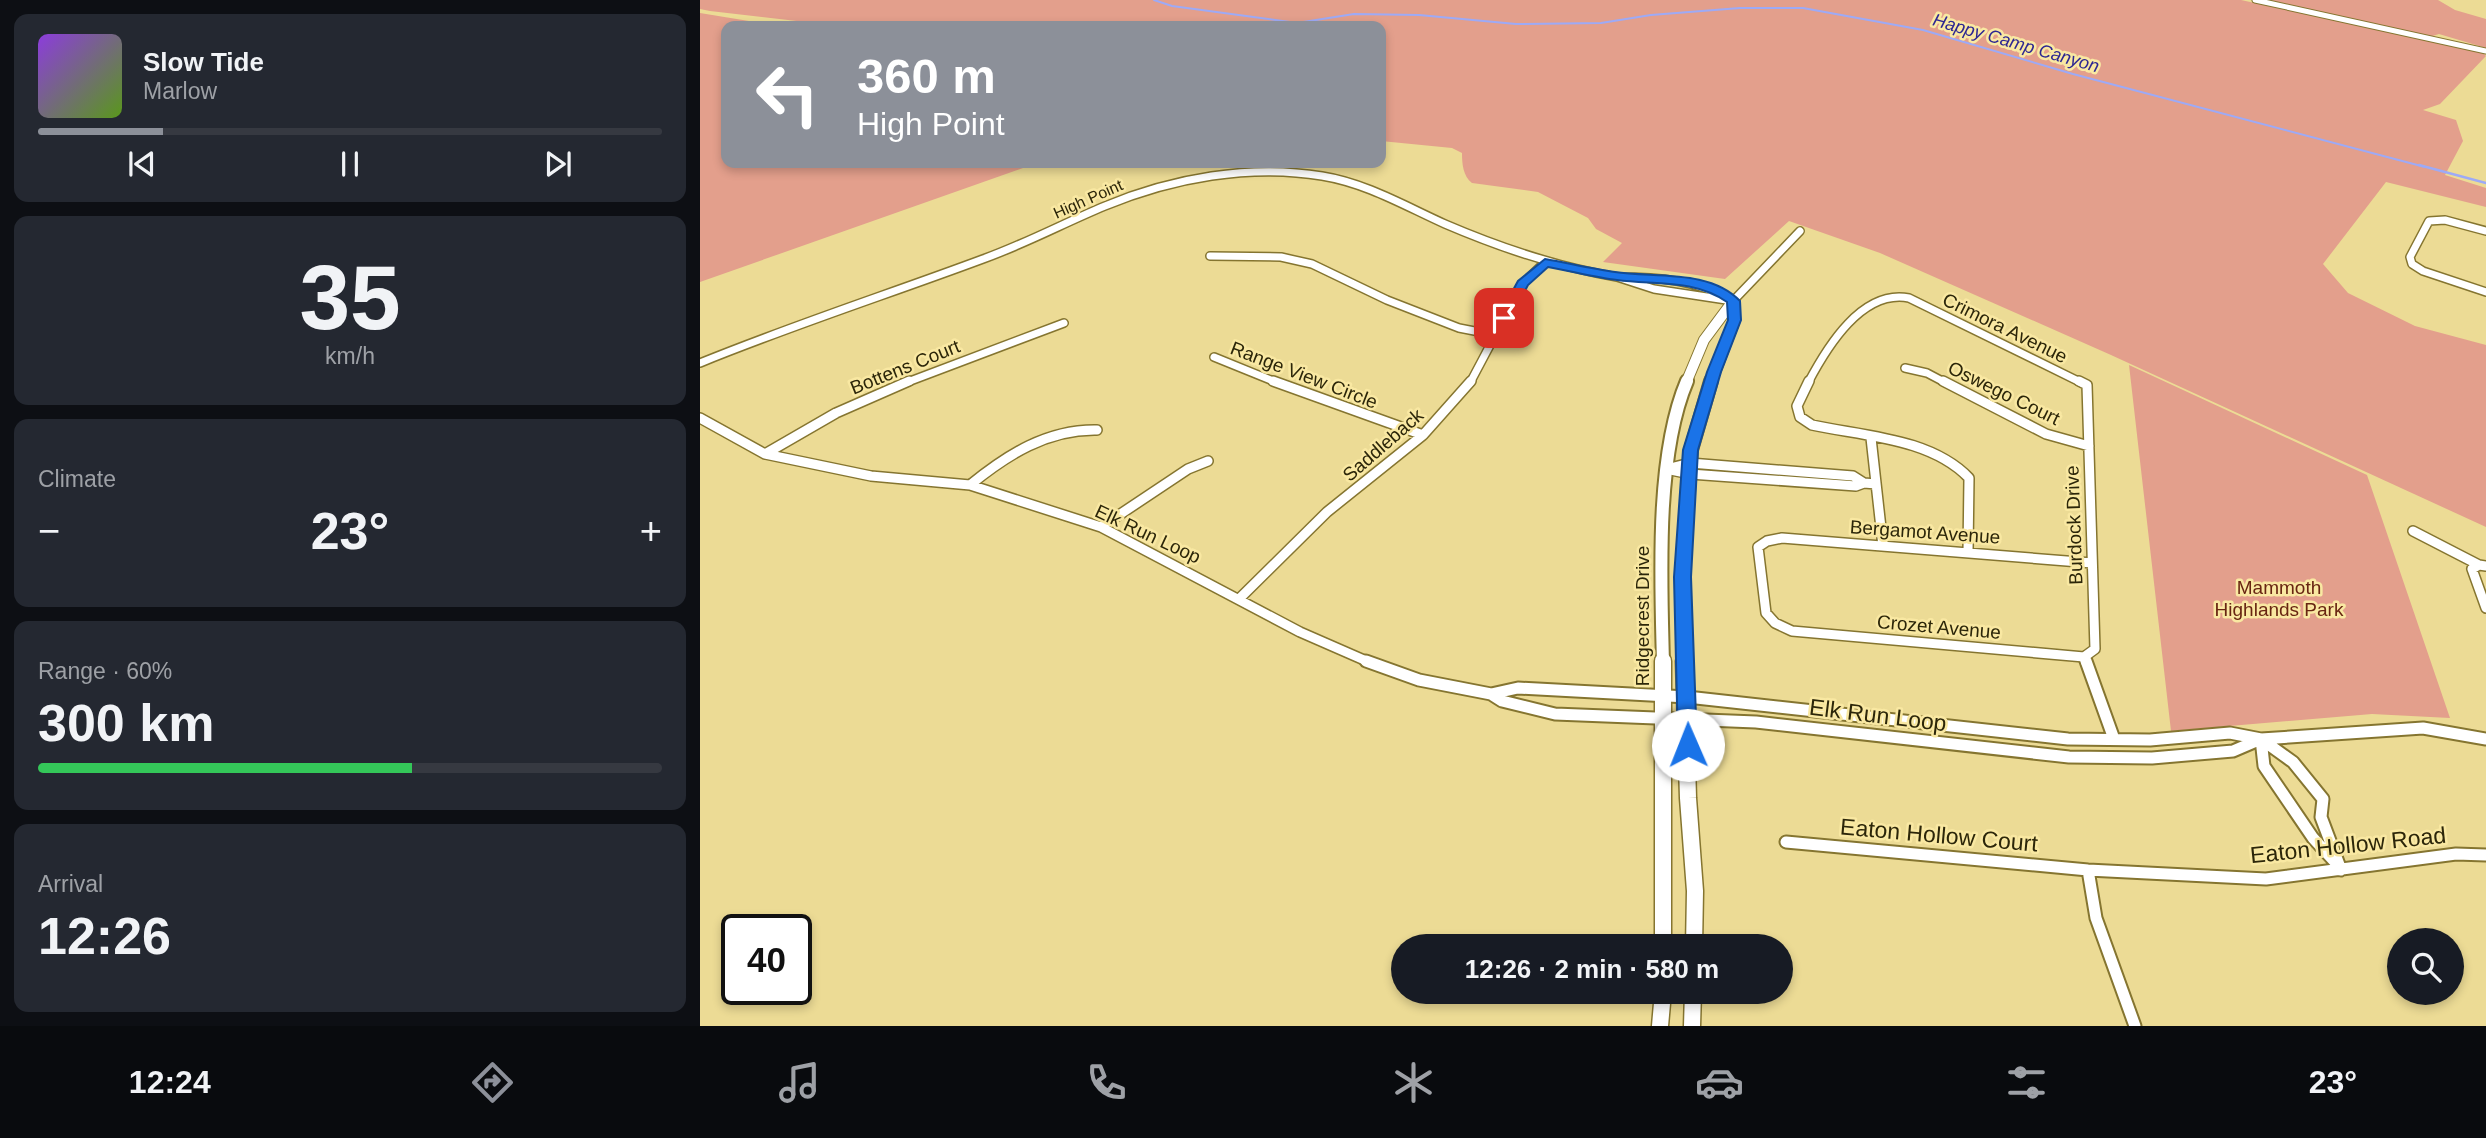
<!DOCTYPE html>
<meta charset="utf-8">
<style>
:root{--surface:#171b24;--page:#242831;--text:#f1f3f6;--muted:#9ea1a6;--line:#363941;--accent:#8c9099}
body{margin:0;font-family:Helvetica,sans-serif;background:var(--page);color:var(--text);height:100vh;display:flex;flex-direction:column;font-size:26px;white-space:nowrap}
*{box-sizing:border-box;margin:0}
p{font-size:23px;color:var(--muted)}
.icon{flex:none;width:38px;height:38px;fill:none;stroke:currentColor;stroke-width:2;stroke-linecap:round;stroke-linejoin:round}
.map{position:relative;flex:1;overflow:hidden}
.panel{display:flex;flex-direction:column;gap:14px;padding:14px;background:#0d0f14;width:700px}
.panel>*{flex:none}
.top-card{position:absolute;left:21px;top:21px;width:665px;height:147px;border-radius:14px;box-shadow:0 4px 10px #0003;background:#8c9099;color:#fff;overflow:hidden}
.buttons{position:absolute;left:1687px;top:928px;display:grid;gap:14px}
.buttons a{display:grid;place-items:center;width:77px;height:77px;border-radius:50%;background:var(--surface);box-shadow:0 4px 10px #0003;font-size:35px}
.speed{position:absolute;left:21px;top:914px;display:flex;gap:14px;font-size:35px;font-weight:700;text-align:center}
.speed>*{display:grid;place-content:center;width:91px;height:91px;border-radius:50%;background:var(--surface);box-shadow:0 4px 10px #0003;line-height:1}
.speed .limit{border:4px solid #111;border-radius:10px;background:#fff;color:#111}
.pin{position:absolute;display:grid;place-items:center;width:60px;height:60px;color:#fff;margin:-30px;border-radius:14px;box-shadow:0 4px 10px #0006}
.me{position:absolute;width:77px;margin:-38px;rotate:359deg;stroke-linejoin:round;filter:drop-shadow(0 0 5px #0008)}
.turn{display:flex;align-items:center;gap:24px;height:147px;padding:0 21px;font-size:32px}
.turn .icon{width:91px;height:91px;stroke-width:2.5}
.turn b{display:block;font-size:49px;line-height:60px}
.big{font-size:52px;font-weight:700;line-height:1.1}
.panel .tile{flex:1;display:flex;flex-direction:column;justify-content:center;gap:10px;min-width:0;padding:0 24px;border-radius:14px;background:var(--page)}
.panel .dial{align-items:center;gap:0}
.dial b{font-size:91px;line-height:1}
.song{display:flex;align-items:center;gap:21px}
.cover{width:84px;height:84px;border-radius:10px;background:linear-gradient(135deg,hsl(270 70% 55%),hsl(90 70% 35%))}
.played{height:7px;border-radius:4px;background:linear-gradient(90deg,var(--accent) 20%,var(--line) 20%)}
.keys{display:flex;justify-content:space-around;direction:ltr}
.heat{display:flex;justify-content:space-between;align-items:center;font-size:38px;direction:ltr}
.charge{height:10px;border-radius:5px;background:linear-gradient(90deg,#34c759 60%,var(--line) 0)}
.trip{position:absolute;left:691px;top:934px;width:402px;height:70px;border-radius:35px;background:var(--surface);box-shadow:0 4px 10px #0003;font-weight:700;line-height:70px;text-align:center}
.tab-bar{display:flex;height:112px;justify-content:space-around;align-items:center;background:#090b0e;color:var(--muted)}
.tab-bar .icon{width:49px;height:49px}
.tab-bar .active{color:var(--accent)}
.tab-bar b{font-size:32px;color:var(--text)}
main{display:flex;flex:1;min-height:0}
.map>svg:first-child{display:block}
</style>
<main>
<section class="panel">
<div class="tile">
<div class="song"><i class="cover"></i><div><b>Slow Tide</b><p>Marlow</p></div></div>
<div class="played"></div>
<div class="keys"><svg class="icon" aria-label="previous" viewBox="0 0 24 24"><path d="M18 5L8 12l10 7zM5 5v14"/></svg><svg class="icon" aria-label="pause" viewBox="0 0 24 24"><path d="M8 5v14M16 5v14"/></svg><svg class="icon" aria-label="next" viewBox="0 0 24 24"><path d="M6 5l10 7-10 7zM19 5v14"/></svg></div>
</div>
<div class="tile dial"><b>35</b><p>km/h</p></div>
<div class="tile"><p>Climate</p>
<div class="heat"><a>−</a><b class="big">23°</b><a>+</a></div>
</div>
<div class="tile"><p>Range · 60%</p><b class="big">300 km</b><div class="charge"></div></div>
<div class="tile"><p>Arrival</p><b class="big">12:26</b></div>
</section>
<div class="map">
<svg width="1786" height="1026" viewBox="0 0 1786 1026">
<rect width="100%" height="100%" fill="#ecdb95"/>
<!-- green -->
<path fill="#e39f8c" d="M0,0H1541L1782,52L1786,56L1740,104L1723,110L1756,120L1763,141L1745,175L1786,188V207L1686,182L1623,264L1648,293L1715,326L1786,345V527L1411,355L1180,253L1089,221L1025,279L903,262L922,243L896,229L888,218L838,192L772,183C763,176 762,164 762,153L752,148L681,141V26H140L10,11L0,9Z
M1561,0H1738L1755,10L1786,19V48L1739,34L1729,37Z
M0,13L79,26H26V163H337L0,282Z
M1429,365L1667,475L1750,718L1672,714L1471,731Z"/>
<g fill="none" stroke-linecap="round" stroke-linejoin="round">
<!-- stream-far1 -->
<path stroke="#9daaf6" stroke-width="2" d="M454,0L472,6L597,23L654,14L719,15L816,24L901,23L951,15L1040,8H1103L1223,30L1373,74L1725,167"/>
<!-- stream -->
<path stroke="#9daaf6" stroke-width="2.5" d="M1719,165L1786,183"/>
<!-- street-far3 casing -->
<g stroke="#857530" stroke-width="7">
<path id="street-far3" d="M1555,0L1786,51"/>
</g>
<!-- street-far2 casing -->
<g stroke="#857530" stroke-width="10">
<path id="street-far2" d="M1786,231L1745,220L1729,221L1710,257L1712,264L1723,271L1786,292
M510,256L581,257L612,264L687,300L759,328L795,335
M917,277C958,277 997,280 1033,301L954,289Z
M1033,301L1100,231
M514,357L578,383
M0,363C93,325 189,294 283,259C325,244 364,223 405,206C472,178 550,164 622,176C666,183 705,206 745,224C801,248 857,267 917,277
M1205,368L1227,373L1246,383
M205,383L364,323
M770,383L823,283L845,262
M1108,383C1127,347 1162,289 1209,298L1382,383"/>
</g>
<!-- street-far1 casing -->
<g stroke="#857530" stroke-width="12">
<path id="street-far1" d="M573,381L723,435
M1109,381L1097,406L1100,417L1112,425C1163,436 1231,438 1269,478L1268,552
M1243,381L1346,434L1389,446
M1379,381L1387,385L1395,649L1384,657
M0,418L65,454L171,476L270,485L401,527L600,632L671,663
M1171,438L1183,546
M65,454L136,413L209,381
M990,463L1153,476L1164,483L1156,486L990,474L966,469Z
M1164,483L1176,484
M270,485C307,455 347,429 397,430
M401,527L488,469L508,461
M1713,531L1779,565
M1786,566L1779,565L1772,569L1786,608
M540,598L627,512L723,435L771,381
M1384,657L1092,631L1075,623L1066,613L1058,547L1067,541L1082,538L1392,563
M1384,657L1386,663"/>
</g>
<!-- street casing -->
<g stroke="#857530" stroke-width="15">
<path id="street" d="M666,661L719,680L791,694L802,701L855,714L1056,722L1369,757L1452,758L1533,751L1561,739
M1386,661L1414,739
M791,694L818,688L987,697L1368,739L1450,740L1530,733L1561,739L1723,728L1786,739
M1561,739L1593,762L1623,799L1621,817L1641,870
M1561,739L1564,766L1613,838L1636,863
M1086,842L1388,870L1566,879L1756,854L1786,855
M1388,870L1396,918L1435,1026"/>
</g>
<!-- secondary-far2 casing -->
<g stroke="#857530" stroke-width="12">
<path id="secondary-far2" d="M986,383L1004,340L1033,301
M1011,383L1035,320L1033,301"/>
</g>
<!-- secondary-far1 casing -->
<g stroke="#857530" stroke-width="16">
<path id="secondary-far1" d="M963,663C961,581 955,456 987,381
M984,663L982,577L991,450L1011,381"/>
</g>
<!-- secondary casing -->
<g stroke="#857530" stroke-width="19">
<path id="secondary" d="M963,661V947
M984,661L988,798L995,891L994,947
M960,1026L963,992
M992,1026L993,992"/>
</g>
<!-- street-far3 -->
<use href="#street-far3" stroke="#fff" stroke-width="5"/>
<!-- street-far2 -->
<use href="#street-far2" stroke="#fff" stroke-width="7"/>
<!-- street-far1 -->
<use href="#street-far1" stroke="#fff" stroke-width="9"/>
<!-- street -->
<use href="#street" stroke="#fff" stroke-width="11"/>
<!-- secondary-far2 -->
<use href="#secondary-far2" stroke="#fff" stroke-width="10"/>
<!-- secondary-far1 -->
<use href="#secondary-far1" stroke="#fff" stroke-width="12"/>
<!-- secondary -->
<use href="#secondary" stroke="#fff" stroke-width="16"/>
</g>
<!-- route -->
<path fill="#1a73e8" stroke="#114b97" stroke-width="2" d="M845,259C868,263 892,269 915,272C954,278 1010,269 1040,301L1041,320L1021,372L998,450L991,577L997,745L995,751L988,753L981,751L978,745L974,577L983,450L1007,372L1028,320L1027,302C994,279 955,285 917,280C894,277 871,271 848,267L828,285L809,321H800L798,318L818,281Z"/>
<g text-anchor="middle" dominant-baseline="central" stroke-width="5" stroke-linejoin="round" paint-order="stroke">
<!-- far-street labels -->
<g font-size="16" fill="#2c2609" stroke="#f9e8a2">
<text transform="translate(388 199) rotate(-24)">High Point</text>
</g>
<!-- far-water labels -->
<g font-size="18" font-style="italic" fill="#2d2792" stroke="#f9e8a2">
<text transform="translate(1316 43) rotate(16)">Happy Camp Canyon</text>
</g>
<!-- street labels -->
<g font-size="19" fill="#2c2609" stroke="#f9e8a2">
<text transform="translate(1305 328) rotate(26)">Crimora Avenue</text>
<text transform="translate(205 367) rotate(-22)">Bottens Court</text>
<text transform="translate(604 375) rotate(21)">Range View Circle</text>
<text transform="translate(1304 393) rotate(26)">Oswego Court</text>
<text transform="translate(683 445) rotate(-41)">Saddleback</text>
<text transform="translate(1374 525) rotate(-92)">Burdock Drive</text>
<text transform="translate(1225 532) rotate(4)">Bergamot Avenue</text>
<text transform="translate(448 534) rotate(25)">Elk Run Loop</text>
<text transform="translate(942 616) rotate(-90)">Ridgecrest Drive</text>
<text transform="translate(1239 627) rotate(5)">Crozet Avenue</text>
</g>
<!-- park labels -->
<g font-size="19" fill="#682512" stroke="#f9e8a2">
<text x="1579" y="587">Mammoth<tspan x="1579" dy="22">Highlands Park</tspan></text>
</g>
<!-- near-street labels -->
<g font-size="23" fill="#2c2609" stroke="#f9e8a2">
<text transform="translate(1178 715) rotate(7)">Elk Run Loop</text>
<text transform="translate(1239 835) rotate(5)">Eaton Hollow Court</text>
<text transform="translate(1648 845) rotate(-6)">Eaton Hollow Road</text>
</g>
</g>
</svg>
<div class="buttons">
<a><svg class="icon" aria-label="search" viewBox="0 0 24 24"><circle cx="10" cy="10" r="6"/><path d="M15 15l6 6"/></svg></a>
</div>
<div class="speed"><div class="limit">40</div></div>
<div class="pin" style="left:804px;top:318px;background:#d93025"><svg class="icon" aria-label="arrive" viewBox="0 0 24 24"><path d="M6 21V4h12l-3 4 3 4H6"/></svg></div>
<svg class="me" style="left:988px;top:745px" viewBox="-20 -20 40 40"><circle r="19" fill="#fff"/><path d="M0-13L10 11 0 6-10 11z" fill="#1a73e8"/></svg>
<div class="trip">12:26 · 2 min · 580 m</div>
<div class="top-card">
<div class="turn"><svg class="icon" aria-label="left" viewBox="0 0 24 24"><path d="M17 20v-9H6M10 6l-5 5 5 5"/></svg><div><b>360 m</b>High Point</div></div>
</div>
</div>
</main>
<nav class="tab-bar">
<b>12:24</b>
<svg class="icon active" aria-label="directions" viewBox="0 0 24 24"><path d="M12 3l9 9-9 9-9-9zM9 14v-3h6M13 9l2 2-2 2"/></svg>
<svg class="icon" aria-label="music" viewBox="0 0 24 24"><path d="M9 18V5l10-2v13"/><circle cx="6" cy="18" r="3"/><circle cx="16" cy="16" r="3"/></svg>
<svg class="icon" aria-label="phone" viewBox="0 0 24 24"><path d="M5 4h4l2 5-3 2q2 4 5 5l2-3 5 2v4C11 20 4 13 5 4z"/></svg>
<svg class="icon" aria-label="climate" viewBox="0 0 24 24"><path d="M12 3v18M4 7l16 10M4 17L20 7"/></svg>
<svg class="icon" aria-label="car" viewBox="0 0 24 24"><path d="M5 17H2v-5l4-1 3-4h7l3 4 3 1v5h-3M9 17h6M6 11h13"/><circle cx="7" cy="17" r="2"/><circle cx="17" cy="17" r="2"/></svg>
<svg class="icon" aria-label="filters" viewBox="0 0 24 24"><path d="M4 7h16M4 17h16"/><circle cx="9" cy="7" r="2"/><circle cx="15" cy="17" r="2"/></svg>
<b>23°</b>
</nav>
